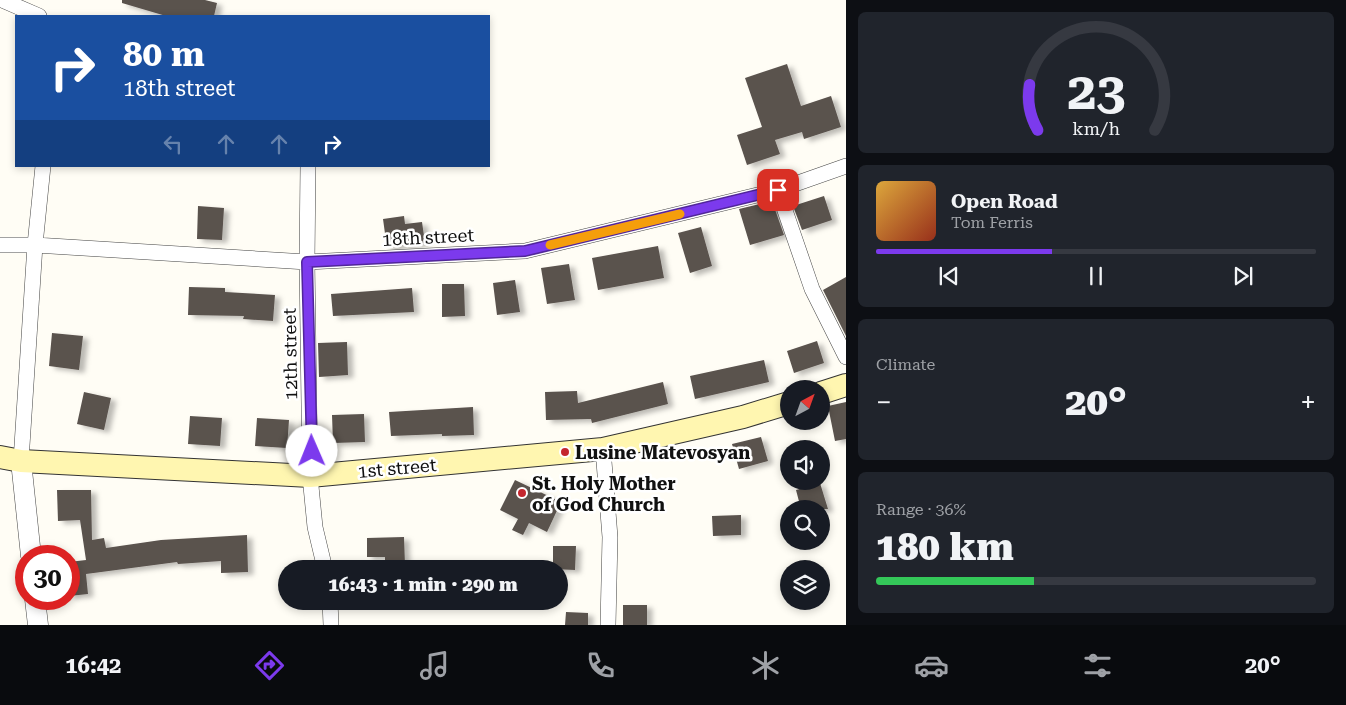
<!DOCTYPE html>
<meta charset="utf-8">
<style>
:root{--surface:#171b24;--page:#20242c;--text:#f1f3f6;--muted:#9ea1a6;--line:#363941;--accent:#7c3aed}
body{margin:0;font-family:"Roboto Serif",serif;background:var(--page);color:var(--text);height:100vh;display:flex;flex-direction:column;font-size:19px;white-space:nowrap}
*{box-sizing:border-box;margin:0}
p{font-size:16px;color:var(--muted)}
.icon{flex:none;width:28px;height:28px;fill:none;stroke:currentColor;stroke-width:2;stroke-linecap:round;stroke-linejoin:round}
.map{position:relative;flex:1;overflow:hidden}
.drawer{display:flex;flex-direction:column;gap:12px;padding:12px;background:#0d0f14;width:500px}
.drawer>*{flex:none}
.banner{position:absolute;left:15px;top:15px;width:475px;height:152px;border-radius:0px;box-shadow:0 2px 8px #0003;background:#1a4fa0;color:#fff;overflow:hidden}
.needle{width:32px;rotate:41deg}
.controls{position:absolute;left:780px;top:380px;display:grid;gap:10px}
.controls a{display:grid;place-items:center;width:50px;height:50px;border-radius:50%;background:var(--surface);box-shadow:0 2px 8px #0003;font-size:25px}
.speed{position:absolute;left:15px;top:545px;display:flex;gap:10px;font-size:25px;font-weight:700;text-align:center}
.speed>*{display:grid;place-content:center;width:65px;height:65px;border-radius:50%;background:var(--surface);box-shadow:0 2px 8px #0003;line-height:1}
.speed .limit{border:8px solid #d22;background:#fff;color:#111}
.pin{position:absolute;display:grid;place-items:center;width:42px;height:42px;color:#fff;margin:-21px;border-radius:10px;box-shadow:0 2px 8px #0006}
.me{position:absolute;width:55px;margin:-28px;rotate:359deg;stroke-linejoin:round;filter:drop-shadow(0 0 4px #0008)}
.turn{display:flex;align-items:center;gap:18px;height:105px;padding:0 25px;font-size:22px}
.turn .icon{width:65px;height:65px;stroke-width:2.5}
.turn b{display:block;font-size:35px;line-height:42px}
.lanes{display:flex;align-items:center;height:48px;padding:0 25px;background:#0003;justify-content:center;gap:25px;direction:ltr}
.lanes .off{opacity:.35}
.big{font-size:38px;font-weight:800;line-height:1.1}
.drawer .tile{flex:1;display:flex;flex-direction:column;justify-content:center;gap:8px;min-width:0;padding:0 18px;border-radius:8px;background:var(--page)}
.drawer .dial{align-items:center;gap:0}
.dial svg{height:130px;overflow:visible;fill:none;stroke:var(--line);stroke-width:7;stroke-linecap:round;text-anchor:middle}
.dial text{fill:var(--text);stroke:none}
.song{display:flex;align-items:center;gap:15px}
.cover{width:60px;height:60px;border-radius:8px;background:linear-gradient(135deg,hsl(40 70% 55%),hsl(10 70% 35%))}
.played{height:5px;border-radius:2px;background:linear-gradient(90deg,var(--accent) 40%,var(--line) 40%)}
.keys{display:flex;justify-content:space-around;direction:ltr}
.heat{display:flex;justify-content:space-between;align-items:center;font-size:28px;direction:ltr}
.charge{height:8px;border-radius:4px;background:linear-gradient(90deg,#34c759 36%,var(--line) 0)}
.trip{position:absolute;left:278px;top:560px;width:290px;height:50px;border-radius:25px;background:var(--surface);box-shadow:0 2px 8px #0003;font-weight:800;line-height:50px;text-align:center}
.dock{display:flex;height:80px;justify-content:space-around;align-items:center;background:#090b0e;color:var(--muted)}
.dock .icon{width:35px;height:35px}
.dock .active{color:var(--accent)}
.dock b{font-size:22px;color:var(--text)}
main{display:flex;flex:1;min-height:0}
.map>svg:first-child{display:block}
</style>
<main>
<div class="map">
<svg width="846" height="625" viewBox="0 0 846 625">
<defs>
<filter id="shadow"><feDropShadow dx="5.5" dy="3" stdDeviation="2.5" flood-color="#0004"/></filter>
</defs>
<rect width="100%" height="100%" fill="#fffdf5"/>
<!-- building -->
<path fill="#5a524d" filter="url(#shadow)" d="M122,0H205L217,3L214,16H166L122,3Z
M787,64L801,106L831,96L841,127L804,139L802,132L775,140L780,154L747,165L737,135L762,127L745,78Z
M824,196L832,220L802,230L793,206Z
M772,201L784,235L750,245L739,209Z
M198,206L224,208L222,240L197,239Z
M404,216L405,224L422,222L425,243L387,248L383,219Z
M701,227L712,266L690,273L678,233Z
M658,246L664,278L598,290L592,258Z
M569,264L575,300L547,304L541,268Z
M846,277V336L823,290Z
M515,280L520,312L497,315L493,283Z
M442,284H464L465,316L442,317Z
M189,287L225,288V292L275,295L273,321L243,319L244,316L188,315Z
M412,288L414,312L333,316L331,294Z
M52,333L83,336L79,370L49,366Z
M817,341L824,363L794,373L787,351Z
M347,342L348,375L319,377L318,343Z
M764,360L769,382L695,399L690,376Z
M663,382L668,404L592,423L591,419L546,420L545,392L577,391L578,403Z
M84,392L111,398L104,430L77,424Z
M846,402V439L835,441L828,406Z
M473,407L474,435L442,436V434L391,436L389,412Z
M364,414L365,442L333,443L332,415Z
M190,416L222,418L220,446L188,444Z
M257,418L289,420L287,448L255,446Z
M761,437L768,461L739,469L732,444Z
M515,480L561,502L547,532L529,523L523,535L512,530L518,519L500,510Z
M820,483L828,509H801L796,490Z
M57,490H91L92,540L104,538L106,548L161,540L247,535L248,572L221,573V561L178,564L177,562L86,574L88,594L69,596V562L86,560L80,520L58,521Z
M741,515V535L713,536L712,516Z
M404,537L405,565L385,566V557H367V538Z
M553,546H576L575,570L553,569Z
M623,605H647V625H623Z
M566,612L588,613V625H565Z"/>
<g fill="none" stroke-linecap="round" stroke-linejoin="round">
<!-- minor casing -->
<g stroke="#444" stroke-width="16">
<path id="minor" d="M2,0L39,16
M308,166L307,262L310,476L315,527L325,569
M778,190L812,289L846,357
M0,245H35L307,262L525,251L778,190L846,166
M603,449L610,537L608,625
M21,461L35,245L43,166
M330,601L331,625"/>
</g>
<!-- tertiary casing -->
<g stroke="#444" stroke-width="21">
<path id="tertiary" d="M21,461L31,556
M35,599L38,625"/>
</g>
<!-- secondary casing -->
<g stroke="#333" stroke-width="24">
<path id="secondary" d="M821,393L846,385
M0,457L21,461L310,476L603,449L743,417L789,403"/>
</g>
<!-- minor -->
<use href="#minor" stroke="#fff" stroke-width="15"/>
<!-- tertiary -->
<use href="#tertiary" stroke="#fff" stroke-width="20"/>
<!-- secondary -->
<use href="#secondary" stroke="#fff6b0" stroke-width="22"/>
</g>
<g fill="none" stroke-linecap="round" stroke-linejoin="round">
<!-- route casing -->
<g stroke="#51269a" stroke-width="12">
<path id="route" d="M312,451L307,262L525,251L778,190"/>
</g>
<!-- route -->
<use href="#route" stroke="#7c3aed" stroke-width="9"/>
<!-- slow -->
<path stroke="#f59e0b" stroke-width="9" d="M550,245L680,214"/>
</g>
<!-- markers -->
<g fill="#c4262e" stroke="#fff" stroke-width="2">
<circle cx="565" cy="452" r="5"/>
<circle cx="522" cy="493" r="5"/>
</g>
<g text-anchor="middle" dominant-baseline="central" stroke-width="5" stroke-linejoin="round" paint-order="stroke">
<!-- street labels -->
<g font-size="18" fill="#111" stroke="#fff">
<text transform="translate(428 237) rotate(-3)">18th street</text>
<text transform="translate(290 354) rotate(-91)">12th street</text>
<text transform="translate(397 468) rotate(-5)">1st street</text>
</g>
<!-- poi labels -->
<g font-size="18" font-weight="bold" fill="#111" stroke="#fff" text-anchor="start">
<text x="575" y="452">Lusine Matevosyan</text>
<text x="532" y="483">St. Holy Mother<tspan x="532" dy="21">of God Church</tspan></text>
</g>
</g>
</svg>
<div class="controls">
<a><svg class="needle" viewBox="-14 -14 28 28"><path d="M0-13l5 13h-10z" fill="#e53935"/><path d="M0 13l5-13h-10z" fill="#9ea1a6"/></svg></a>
<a><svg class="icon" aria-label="sound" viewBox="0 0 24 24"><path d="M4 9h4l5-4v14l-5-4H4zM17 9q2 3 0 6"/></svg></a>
<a><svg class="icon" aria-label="search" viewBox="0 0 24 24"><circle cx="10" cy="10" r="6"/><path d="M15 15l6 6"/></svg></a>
<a><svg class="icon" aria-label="layers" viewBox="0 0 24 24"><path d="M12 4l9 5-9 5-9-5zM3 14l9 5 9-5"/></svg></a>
</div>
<div class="speed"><div class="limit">30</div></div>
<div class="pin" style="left:778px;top:190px;background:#d93025"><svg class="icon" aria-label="arrive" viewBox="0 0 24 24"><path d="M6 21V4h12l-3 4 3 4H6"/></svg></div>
<svg class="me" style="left:312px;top:451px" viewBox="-20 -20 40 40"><circle r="19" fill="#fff"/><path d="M0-13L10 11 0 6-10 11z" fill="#7c3aed"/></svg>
<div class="trip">16:43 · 1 min · 290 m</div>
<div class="banner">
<div class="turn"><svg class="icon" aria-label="right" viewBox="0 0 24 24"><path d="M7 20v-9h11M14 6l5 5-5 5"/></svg><div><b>80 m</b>18th street</div></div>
<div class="lanes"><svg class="icon off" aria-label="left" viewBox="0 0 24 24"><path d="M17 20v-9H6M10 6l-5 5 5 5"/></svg><svg class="icon off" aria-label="ahead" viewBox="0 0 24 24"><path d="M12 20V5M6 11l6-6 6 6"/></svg><svg class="icon off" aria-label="ahead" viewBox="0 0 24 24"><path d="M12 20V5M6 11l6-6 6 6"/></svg><svg class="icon" aria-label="right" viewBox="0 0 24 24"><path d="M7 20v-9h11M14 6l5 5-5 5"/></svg></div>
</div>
</div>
<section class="drawer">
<div class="tile dial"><svg viewBox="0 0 100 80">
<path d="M14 69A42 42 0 1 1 86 69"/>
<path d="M14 69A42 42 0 0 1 9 41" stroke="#7c3aed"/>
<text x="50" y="56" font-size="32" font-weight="700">23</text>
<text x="50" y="72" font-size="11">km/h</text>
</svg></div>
<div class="tile">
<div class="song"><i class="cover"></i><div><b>Open Road</b><p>Tom Ferris</p></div></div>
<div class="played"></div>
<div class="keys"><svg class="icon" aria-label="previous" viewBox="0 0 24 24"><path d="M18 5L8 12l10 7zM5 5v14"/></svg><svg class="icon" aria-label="pause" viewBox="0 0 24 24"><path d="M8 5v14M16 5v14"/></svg><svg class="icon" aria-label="next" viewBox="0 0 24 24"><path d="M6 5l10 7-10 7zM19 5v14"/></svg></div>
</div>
<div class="tile"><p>Climate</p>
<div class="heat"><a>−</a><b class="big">20°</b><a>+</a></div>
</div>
<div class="tile"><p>Range · 36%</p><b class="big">180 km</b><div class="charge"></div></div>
</section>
</main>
<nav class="dock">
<b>16:42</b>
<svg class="icon active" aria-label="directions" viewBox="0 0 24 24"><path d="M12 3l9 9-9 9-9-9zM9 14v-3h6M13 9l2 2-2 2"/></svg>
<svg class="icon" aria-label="music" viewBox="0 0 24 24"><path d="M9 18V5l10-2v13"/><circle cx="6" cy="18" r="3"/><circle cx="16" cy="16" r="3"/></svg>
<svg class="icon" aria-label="phone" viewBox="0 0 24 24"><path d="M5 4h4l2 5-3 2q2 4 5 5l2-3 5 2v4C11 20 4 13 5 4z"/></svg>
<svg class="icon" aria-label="climate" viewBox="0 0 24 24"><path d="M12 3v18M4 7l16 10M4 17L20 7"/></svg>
<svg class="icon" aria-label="car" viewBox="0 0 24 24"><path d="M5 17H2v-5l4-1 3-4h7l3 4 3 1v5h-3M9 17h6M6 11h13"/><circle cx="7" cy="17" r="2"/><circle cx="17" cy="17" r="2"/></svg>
<svg class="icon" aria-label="filters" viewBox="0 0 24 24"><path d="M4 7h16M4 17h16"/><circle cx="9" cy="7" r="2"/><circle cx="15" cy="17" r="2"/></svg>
<b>20°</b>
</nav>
